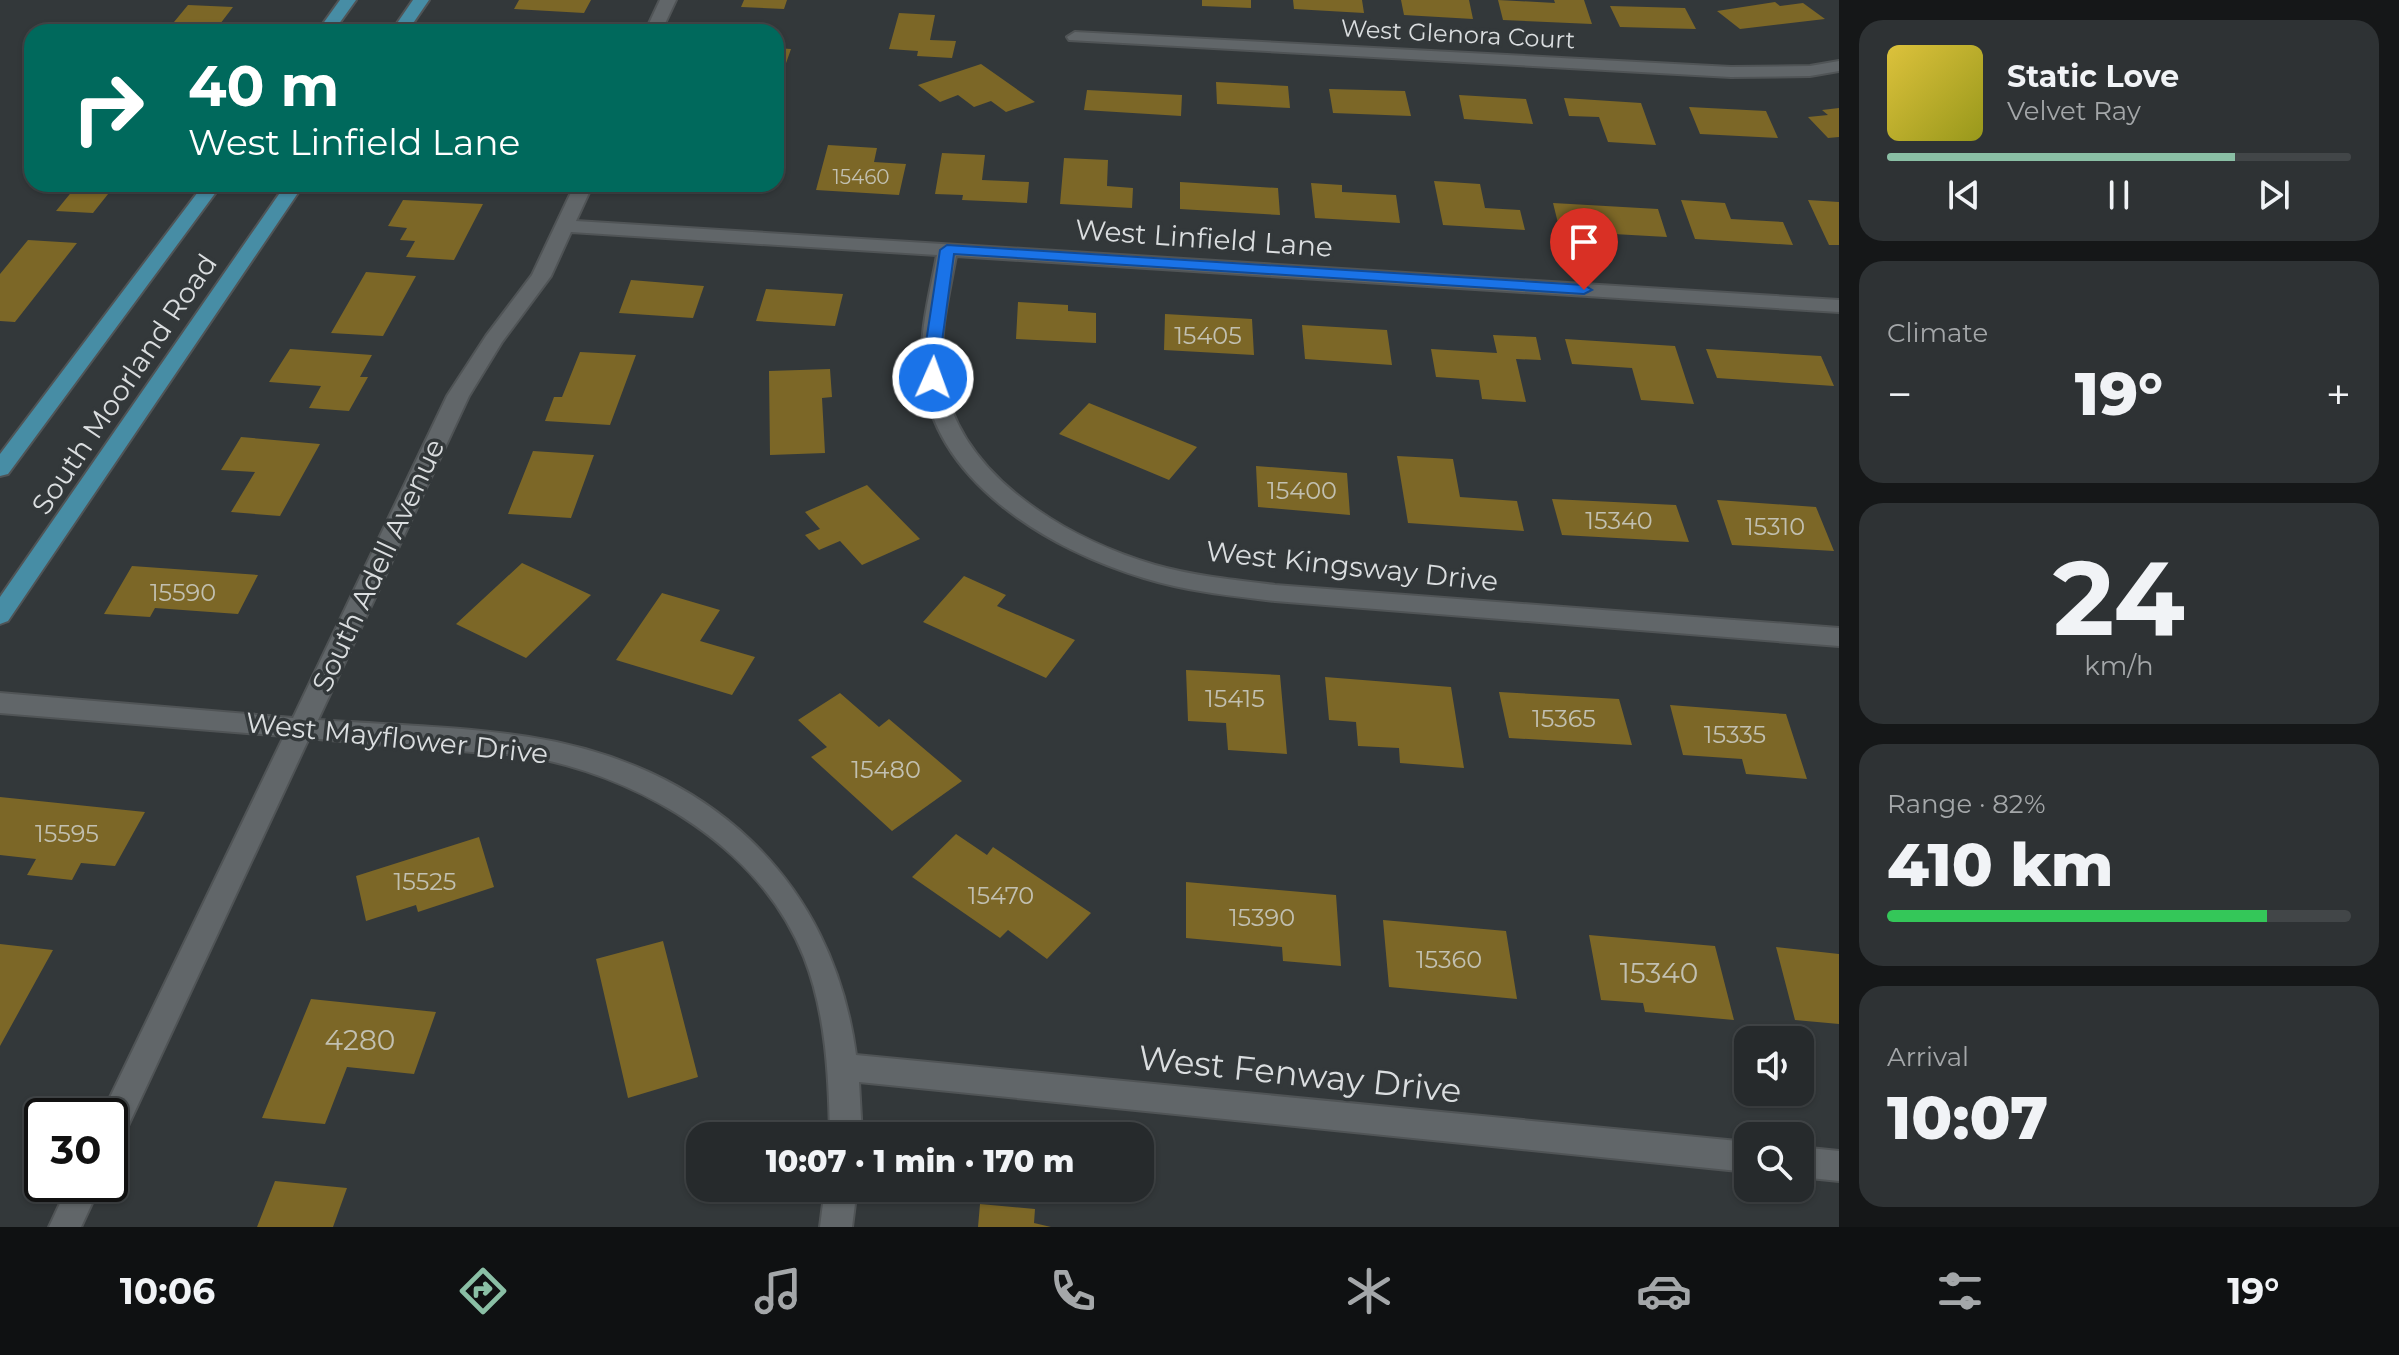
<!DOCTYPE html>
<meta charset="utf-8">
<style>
:root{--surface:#262a2c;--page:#2e3234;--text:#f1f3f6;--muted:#a4a7a9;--line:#424648;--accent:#8abfa5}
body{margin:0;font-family:Montserrat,sans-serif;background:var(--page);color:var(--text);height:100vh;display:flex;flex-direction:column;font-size:30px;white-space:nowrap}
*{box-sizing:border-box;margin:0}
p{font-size:26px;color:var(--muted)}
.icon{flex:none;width:44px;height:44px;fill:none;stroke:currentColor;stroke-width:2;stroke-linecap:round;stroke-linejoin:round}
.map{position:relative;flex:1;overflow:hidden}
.side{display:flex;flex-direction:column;gap:20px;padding:20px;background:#151718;width:560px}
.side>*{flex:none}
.top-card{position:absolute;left:24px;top:24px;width:760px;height:168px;border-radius:24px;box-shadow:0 2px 6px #0004,0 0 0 2px var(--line);background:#00695c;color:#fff;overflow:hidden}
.fabs{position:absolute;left:1734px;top:1026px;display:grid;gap:16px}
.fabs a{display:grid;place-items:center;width:80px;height:80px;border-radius:16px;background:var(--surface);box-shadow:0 2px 6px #0004,0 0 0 2px var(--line);font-size:40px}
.speed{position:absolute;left:24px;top:1098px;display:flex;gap:16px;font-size:40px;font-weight:700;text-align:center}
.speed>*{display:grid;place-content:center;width:104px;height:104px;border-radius:50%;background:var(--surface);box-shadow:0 2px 6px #0004,0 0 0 2px var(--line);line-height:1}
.speed .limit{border:4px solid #111;border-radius:12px;background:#fff;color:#111}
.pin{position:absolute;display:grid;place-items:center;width:68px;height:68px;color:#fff;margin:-82px -34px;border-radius:50% 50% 50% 0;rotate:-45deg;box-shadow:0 0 8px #0007}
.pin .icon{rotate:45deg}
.me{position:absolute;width:88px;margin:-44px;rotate:2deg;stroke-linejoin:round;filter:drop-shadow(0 0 6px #0008)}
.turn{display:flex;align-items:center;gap:28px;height:168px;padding:0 32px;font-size:36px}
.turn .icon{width:104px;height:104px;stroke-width:2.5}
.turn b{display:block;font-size:56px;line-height:68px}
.big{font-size:60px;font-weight:800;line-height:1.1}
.side .widget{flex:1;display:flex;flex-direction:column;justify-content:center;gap:12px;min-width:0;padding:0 28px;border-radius:24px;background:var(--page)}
.side .dial{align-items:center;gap:0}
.dial b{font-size:104px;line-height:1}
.song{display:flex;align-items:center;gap:24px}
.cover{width:96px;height:96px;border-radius:12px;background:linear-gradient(135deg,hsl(50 70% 55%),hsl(60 70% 35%))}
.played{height:8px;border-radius:4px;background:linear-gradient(90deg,var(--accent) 75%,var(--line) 75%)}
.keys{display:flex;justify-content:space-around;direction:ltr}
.heat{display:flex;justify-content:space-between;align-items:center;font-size:44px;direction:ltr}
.charge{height:12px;border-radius:6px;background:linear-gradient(90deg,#34c759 82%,var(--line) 0)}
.trip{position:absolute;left:686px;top:1122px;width:468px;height:80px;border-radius:24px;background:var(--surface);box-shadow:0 2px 6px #0004,0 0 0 2px var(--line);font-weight:800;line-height:80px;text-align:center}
.tabs{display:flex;height:128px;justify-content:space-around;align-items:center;background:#0f1112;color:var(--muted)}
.tabs .icon{width:56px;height:56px}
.tabs .active{color:var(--accent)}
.tabs b{font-size:36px;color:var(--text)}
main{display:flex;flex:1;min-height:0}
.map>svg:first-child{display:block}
</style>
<main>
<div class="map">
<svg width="1839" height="1227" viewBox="0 0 1839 1227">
<rect width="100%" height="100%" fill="#33383a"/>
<!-- building -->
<path fill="#7c6727" d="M519,0H591L584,13L514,9Z
M744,0H787L784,9L741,7Z
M1202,0H1251V8L1202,6Z
M1293,0H1362L1364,13L1294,9Z
M1401,0H1469L1473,19L1404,15Z
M1498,0L1555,3L1554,0H1584L1592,24L1503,20Z
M1775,2L1780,6L1803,3L1825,19L1740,29L1717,11Z
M188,5L233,7L220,24L174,22Z
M1610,6L1685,8L1696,29L1620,27Z
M899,13L935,15L930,40L956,41L952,58L917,56L918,51L889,49Z
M125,24L153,25L147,32H117Z
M738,24L771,25L769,32H735Z
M776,48L791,49L785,66H776Z
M981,64L1035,102L1006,112L991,101L974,107L958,95L940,102L918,85Z
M1216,82L1288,86L1290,108L1217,104Z
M1329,89L1405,91L1411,116L1333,113Z
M1087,90L1182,95L1181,116L1084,110Z
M1459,95L1526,99L1533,124L1464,119Z
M1564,98L1641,103L1656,145L1608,142L1599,117L1569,116Z
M1689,107L1766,111L1778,138L1700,134Z
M1839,108V137L1828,138L1808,117L1828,115L1822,110Z
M828,145L877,148L874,162L906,164L899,195L816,190Z
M942,153L985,155L982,180L1029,182L1027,203L962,200L963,195L935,194Z
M1064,158L1108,160L1107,186L1133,188L1132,208L1060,204Z
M1434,181L1480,184L1485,208L1520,210L1525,230L1443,225Z
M1180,182L1278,188L1280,215L1180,209Z
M1311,183L1342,185V192L1396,195L1400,223L1315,218Z
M78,184H116L93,213L56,211Z
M442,184H491L488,189L441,187Z
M403,200L483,204L454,260L406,257L415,241L400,240L407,228L388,226Z
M1681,200L1725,203L1731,219L1783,222L1793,245L1695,239Z
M1808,200L1839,202V245H1829Z
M1553,203L1658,209L1667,237L1560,231Z
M28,240L77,243L15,322L0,321V274Z
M366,272L416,276L383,336L331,333Z
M631,280L704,286L693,318L619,313Z
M766,289L843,294L835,326L756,321Z
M1018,302L1068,305V311L1096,313V343L1016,339Z
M1165,314L1252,319L1254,355L1164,350Z
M1302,325L1387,330L1392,365L1305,359Z
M1493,335L1536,337L1541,360L1516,359L1526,402L1482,399L1479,380L1436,377L1431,349L1497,353Z
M1565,339L1675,346L1694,404L1641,400L1632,368L1572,364Z
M290,349L372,355L360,377H368L349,411L309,408L321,386L269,382Z
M1706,349L1821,356L1834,386L1717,378Z
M580,352L636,355L610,425L545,421L554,397H562Z
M830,369L832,397L822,398L825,453L770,455L769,371Z
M1089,403L1197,447L1169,480L1059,434Z
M241,437L320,444L280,516L231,512L255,472L221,470Z
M533,451L594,455L571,518L508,514Z
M1397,456L1453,459L1460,497L1517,501L1524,531L1408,523Z
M1256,466L1347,473L1350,515L1258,507Z
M867,485L920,539L862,565L840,541L819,550L805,535L820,529L805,512Z
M1552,499L1676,505L1689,542L1562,535Z
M1717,500L1816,507L1834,551L1732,545Z
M522,563L591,595L526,658L456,624Z
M132,566L258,575L238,614L155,608L150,617L104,614Z
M964,576L1006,595L997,606L1075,640L1046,678L923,622Z
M662,593L720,610L700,641L755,657L732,695L616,660Z
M1186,670L1280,675L1287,754L1228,750L1226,723L1188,721Z
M1325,677L1451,687L1464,768L1400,763L1399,748L1358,746L1356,722L1329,720Z
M1499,692L1619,699L1632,745L1509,738Z
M840,693L879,727L889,719L962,781L892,831L811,757L827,747L798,720Z
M1670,705L1786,714L1807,779L1746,774L1742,759L1683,755Z
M0,797L145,812L115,866L81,863L72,880L27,875L36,859L0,855Z
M956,834L987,855L993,847L1091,913L1047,959L1008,930L1000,938L912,877Z
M479,837L494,887L418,912L416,905L366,921L356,876Z
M1186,882L1336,895L1341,966L1283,961L1282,947L1186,938Z
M1383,920L1506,931L1517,999L1389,987Z
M1589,935L1715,946L1734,1020L1645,1012L1643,1003L1601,1000Z
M663,941L698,1077L628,1098L596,959Z
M0,944L53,950L0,1046Z
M1776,947L1839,954V1024L1795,1020Z
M311,999L436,1012L414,1074L347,1067L325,1124L262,1118Z
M275,1181L347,1188L333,1227H257Z
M980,1204L1035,1209L1034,1223L1051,1227H978Z"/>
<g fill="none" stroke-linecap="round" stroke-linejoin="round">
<!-- minor casing -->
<g stroke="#505456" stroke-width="4">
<path id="minor" d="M660,0H676L661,32H645Z
M1075,32L1731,67L1810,66L1839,61V71L1810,76L1731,77L1069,40L1067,37Z
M575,184H593L576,221L1839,300V312L956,256C949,295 938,337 943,377C958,476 1067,539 1155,565C1194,576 1235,580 1275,585L1839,628V646L1275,601C1231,596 1186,591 1144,578C1050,550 934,482 923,375C918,335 930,294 937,255L571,232L551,276L502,342L469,396L318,720C388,725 460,726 529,737C704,764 832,876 856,1055L1748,1142V1172L859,1082L862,1136H830C829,1076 826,1013 804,957C760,847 643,779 532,757C509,753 483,753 460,751C409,747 359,743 309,738L121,1141L110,1145V1116H101L284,736L0,713V693L293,718L447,396L486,336L532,275Z
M1800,1147L1839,1151V1181L1800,1177Z
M69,1184H101L81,1227H49Z
M825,1188H857L852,1227H820Z"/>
</g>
<!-- major casing -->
<g stroke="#505456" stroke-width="4">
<path id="major" d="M340,0H356L333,32H317Z
M413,0H429L407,32H391Z
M204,184H222L8,474L0,476V454Z
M286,184H304L8,621L0,624V597Z"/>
</g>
<!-- minor -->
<use href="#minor" fill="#616669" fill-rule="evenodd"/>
<!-- major -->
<use href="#major" fill="#478da5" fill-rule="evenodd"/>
</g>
<!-- route -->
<path fill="#1a73e8" stroke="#114b97" stroke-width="2" d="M947,245L1584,285L1592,290L1584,294L954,254L941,349V378L933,383L925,378V349L940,250Z"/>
<g text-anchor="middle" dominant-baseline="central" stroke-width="7" stroke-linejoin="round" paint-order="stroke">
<!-- far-number labels -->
<g font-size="20" fill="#c2c0b1">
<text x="861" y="177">15460</text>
</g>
<!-- far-street labels -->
<g font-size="24" fill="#dadddf" stroke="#33383a">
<text transform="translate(1458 34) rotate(3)">West Glenora Court</text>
</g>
<!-- number labels -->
<g font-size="24" fill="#c2c0b1">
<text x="1208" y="335">15405</text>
<text x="1302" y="490">15400</text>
<text x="1619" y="520">15340</text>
<text x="1775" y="526">15310</text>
<text x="183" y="592">15590</text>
<text x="1235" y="698">15415</text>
<text x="1564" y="718">15365</text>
<text x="1735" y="734">15335</text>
<text x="886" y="769">15480</text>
<text x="67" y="833">15595</text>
<text x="425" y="881">15525</text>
<text x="1001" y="895">15470</text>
<text x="1262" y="917">15390</text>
<text x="1449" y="959">15360</text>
</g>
<!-- street labels -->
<g font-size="28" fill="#dadddf" stroke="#33383a">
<text transform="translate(1204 238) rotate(4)">West Linfield Lane</text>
<text transform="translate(124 384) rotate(-56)">South Moorland Road</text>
<text transform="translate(378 565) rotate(-65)">South Adell Avenue</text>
<text transform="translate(1352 566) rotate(6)">West Kingsway Drive</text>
<text transform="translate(397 738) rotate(6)">West Mayflower Drive</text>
</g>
<!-- near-number labels -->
<g font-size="28" fill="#c2c0b1">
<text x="1659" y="973">15340</text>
<text x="360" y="1040">4280</text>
</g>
<!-- near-street labels -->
<g font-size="34" fill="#dadddf" stroke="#33383a">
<text transform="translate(1300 1074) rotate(6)">West Fenway Drive</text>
</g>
</g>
</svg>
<div class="fabs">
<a><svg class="icon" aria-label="sound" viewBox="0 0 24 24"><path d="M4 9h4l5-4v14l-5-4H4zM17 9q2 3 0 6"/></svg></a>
<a><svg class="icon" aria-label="search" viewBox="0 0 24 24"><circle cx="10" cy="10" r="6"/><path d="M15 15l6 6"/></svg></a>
</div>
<div class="speed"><div class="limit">30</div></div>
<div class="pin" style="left:1584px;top:290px;background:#d93025"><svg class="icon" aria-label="arrive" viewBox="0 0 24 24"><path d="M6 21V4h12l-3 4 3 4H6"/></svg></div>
<svg class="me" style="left:933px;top:378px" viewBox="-20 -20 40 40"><circle r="17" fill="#1a73e8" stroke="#fff" stroke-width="3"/><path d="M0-11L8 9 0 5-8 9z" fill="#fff"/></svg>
<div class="trip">10:07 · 1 min · 170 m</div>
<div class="top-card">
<div class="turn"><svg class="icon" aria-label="right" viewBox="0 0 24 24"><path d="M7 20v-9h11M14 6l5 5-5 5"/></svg><div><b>40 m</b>West Linfield Lane</div></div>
</div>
</div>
<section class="side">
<div class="widget">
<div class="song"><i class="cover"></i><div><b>Static Love</b><p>Velvet Ray</p></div></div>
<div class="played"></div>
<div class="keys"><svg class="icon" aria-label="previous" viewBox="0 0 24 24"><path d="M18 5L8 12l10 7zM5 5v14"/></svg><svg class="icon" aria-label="pause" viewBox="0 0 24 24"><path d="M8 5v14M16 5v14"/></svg><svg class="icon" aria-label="next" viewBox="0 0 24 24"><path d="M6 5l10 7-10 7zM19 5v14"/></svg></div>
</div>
<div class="widget"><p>Climate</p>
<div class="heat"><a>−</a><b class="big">19°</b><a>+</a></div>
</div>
<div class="widget dial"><b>24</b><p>km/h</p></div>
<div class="widget"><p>Range · 82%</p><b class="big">410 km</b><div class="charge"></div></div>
<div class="widget"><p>Arrival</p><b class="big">10:07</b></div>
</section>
</main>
<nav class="tabs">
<b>10:06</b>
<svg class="icon active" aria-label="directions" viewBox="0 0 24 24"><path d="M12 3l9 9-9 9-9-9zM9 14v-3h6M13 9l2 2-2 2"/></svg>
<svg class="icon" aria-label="music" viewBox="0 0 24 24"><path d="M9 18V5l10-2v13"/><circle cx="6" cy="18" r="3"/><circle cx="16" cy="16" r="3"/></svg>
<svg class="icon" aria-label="phone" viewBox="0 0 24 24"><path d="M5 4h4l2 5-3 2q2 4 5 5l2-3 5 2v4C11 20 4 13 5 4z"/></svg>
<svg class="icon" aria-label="climate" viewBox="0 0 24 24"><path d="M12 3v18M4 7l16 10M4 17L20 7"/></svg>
<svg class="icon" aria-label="car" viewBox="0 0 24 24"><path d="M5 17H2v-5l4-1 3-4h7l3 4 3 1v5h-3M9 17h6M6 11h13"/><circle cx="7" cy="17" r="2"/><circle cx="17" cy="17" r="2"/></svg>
<svg class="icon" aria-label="filters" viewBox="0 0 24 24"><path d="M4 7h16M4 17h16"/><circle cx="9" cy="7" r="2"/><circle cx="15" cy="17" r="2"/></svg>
<b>19°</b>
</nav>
